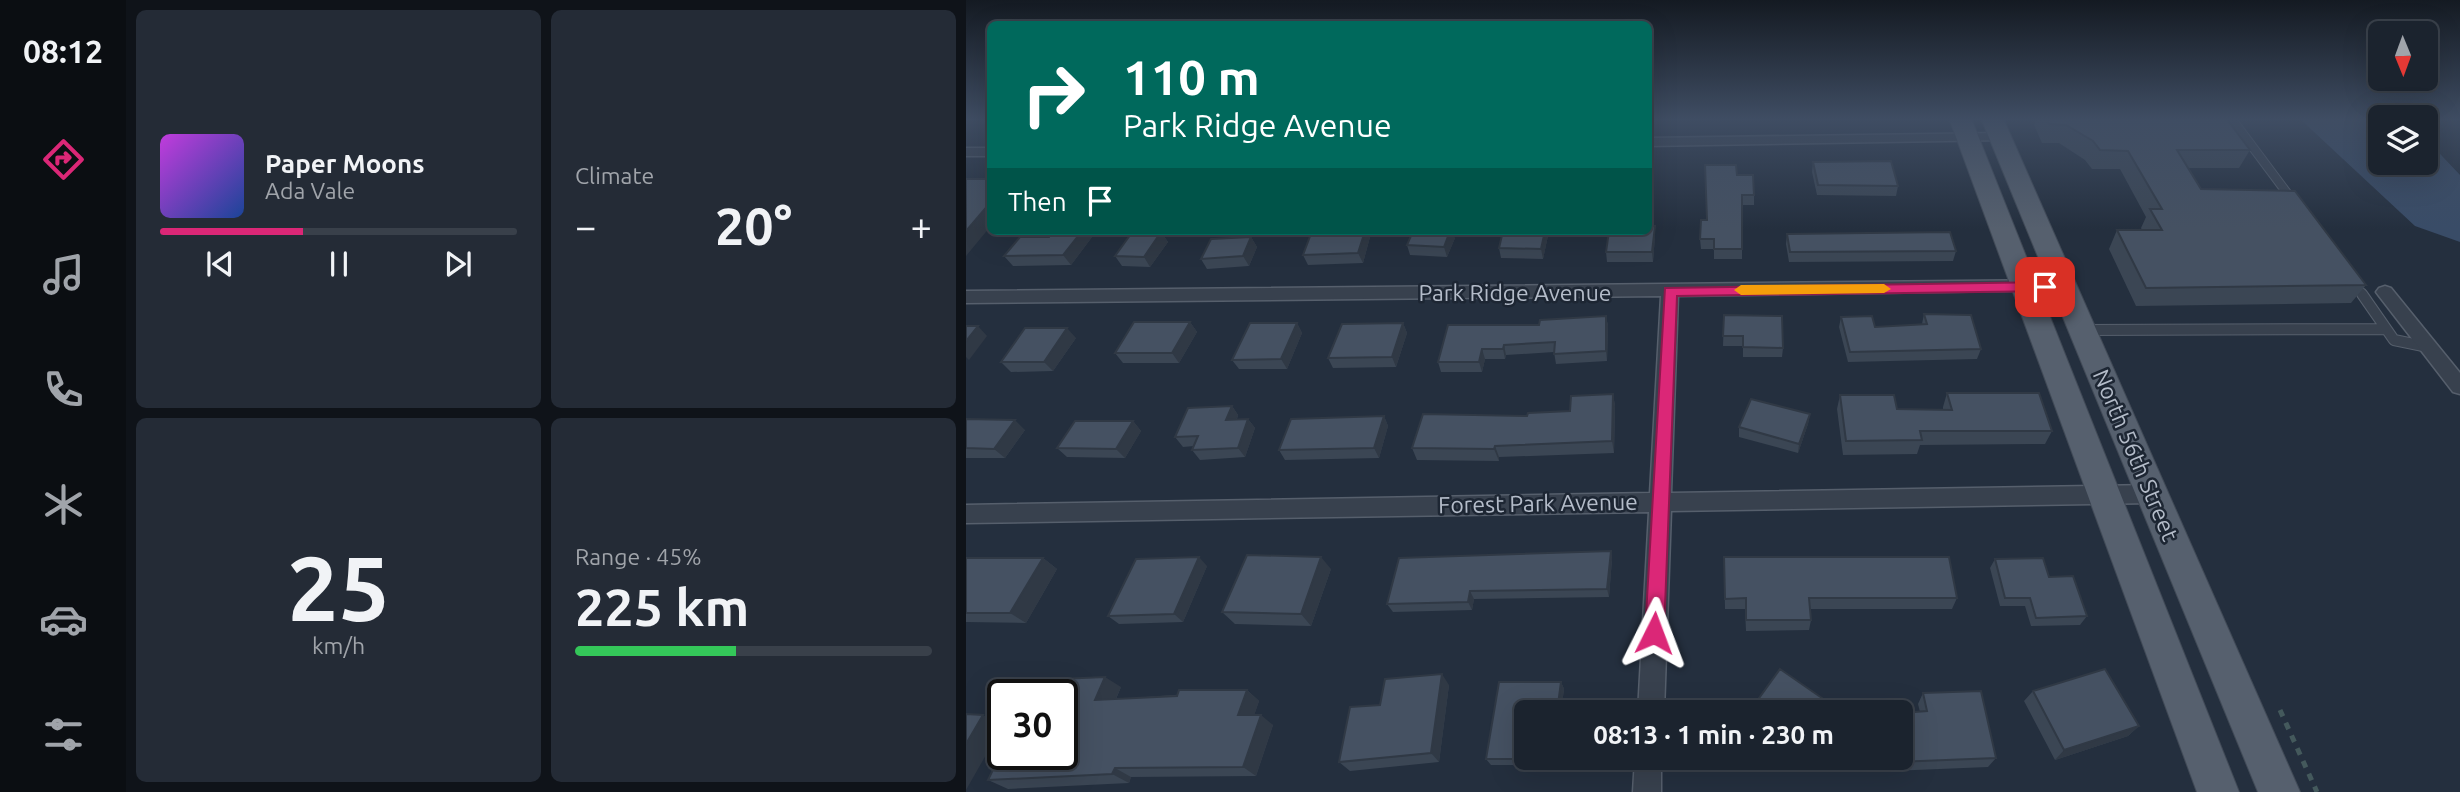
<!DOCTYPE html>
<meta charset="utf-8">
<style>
:root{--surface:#1b232e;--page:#242b36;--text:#f1f3f6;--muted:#a0a4aa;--line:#39404a;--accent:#db2777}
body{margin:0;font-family:Ubuntu,sans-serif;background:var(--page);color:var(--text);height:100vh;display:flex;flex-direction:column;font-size:26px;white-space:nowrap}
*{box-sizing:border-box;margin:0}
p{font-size:23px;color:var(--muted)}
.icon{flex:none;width:38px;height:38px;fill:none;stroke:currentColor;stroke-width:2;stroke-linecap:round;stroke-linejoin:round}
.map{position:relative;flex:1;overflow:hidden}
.side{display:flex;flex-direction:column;gap:10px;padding:10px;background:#0f1319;width:840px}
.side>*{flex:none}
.guide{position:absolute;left:21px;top:21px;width:665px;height:214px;border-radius:10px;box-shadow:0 7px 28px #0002,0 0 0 2px var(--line);background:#00695c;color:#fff;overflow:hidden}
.needle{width:46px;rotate:179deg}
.controls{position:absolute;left:1402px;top:21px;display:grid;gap:14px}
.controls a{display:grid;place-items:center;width:70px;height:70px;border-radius:10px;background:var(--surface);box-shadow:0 7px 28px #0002,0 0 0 2px var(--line);font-size:35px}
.speed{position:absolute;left:21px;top:679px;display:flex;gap:14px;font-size:35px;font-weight:700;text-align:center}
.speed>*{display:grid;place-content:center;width:91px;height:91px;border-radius:50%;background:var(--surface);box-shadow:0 7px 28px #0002,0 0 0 2px var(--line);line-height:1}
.speed .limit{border:4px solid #111;border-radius:10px;background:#fff;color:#111}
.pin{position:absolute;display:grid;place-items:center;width:60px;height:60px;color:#fff;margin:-30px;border-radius:14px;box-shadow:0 4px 10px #0006}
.me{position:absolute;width:77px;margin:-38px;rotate:3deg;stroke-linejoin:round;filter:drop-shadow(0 0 5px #0008)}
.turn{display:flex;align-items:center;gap:24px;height:147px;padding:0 21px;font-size:32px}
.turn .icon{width:91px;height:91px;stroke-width:2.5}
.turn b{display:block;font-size:49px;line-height:60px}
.then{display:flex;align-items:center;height:66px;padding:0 21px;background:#0003;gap:14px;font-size:26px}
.big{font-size:52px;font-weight:600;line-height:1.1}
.side .tile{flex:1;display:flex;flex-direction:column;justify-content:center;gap:10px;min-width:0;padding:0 24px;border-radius:10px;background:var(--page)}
.side .dial{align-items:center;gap:0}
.dial b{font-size:91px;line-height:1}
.song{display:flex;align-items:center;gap:21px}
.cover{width:84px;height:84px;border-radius:10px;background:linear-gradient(135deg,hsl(290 70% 55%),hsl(220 70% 35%))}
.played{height:7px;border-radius:4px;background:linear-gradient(90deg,var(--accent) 40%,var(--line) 40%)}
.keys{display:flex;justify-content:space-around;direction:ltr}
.heat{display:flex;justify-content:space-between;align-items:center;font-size:38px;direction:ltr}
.charge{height:10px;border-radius:5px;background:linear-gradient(90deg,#34c759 45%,var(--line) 0)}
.side .tiles{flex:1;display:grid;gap:10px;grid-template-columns:repeat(2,1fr)}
.trip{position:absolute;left:548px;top:700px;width:399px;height:70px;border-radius:10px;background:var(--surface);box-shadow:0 7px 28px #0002,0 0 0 2px var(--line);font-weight:600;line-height:70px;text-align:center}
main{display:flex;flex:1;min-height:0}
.tabs{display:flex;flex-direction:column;width:126px;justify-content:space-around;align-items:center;background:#0b0e12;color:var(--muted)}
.tabs .icon{width:49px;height:49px}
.tabs .current{color:var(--accent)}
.tabs b{font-size:32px;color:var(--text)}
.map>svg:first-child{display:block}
</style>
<main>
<nav class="tabs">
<b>08:12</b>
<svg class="icon current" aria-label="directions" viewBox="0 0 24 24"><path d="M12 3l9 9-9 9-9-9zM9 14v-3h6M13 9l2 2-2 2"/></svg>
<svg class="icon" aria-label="music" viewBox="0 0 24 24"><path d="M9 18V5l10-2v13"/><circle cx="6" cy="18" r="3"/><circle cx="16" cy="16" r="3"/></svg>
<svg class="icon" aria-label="phone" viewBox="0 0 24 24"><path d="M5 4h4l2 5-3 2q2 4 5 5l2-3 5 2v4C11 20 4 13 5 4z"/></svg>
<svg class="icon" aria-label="climate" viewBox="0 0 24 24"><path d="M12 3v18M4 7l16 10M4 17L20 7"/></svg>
<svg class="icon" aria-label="car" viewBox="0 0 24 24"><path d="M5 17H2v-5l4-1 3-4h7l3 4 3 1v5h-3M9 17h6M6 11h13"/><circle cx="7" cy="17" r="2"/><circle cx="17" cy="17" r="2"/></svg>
<svg class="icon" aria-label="filters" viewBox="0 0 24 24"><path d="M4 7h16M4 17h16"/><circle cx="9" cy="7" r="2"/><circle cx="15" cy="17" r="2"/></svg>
</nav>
<section class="side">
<div class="tiles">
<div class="tile">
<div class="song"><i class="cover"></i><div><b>Paper Moons</b><p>Ada Vale</p></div></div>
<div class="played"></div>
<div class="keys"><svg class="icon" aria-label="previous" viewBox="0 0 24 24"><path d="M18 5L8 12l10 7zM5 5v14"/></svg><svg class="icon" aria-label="pause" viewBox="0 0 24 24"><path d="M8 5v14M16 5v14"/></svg><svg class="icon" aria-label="next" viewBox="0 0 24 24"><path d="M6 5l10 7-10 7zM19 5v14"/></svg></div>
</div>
<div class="tile"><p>Climate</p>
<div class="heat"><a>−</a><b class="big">20°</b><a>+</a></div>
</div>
<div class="tile dial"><b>25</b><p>km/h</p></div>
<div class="tile"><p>Range · 45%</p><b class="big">225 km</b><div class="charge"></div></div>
</div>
</section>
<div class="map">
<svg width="1494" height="792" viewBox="0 0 1494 792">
<rect width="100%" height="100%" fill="#242f3e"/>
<!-- water -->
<path fill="#394c67" d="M1333,118H1414V163H1460V139L1494,175V242L1449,226Z"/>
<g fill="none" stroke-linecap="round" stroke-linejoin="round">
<!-- lane-far1 casing -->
<g stroke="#565f6c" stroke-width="10">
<path id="lane-far1" d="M1265,118L1327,201
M1388,283L1397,295"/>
</g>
<!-- lane casing -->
<g stroke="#565f6c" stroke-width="12">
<path id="lane" d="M1396,294L1428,340L1462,347
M1117,330L1418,329"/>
</g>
<!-- street casing -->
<g stroke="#565f6c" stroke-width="3">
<path id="street" d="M1034,133L1041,137L1039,140L682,146V138Z
M0,148H24V156H0Z
M1099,280L1108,286L1105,290L712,296L705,493L1187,485L1194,488L1198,494L1194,500L1187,503L705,511L698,712H672L683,512L0,523V505L684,493L695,296L0,303V291Z
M1419,286L1425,288L1494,373V394L1487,392L1413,296L1410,292L1413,288Z
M669,758H695V792H667Z"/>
</g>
<!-- primary casing -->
<g stroke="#414a57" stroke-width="2">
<path id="primary" d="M983,118H1005L1273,792H1231Z
M1015,118H1037L1334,792H1292Z"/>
</g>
<!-- path -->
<path stroke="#44595c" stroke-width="5" stroke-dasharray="7 7" stroke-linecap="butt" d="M1314,710L1351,792"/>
<!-- lane-far1 -->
<use href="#lane-far1" stroke="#38414e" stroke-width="8"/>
<!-- lane -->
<use href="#lane" stroke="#38414e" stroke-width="10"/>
<!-- street -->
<use href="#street" fill="#38414e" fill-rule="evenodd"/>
<!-- primary -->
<use href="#primary" fill="#56606e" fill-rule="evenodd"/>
</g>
<!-- wall -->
<path fill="#3b4654" d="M1071,118H1260L1284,150L1273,168H1222L1235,189L1400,285L1385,303L1170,306L1143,249L1151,230H1176L1175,228L1180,217L1154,169H1126L1119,160L1093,143H1076L1068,125Z
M847,162L932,186L930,196L851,195L846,172Z
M771,175L788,195V205H776V259H748V249H735L734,239L741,220Z
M689,226V236L687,262H641L640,252Z
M537,231H583L577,259L535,258L533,248Z
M195,232L202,242L184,267L156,266L149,256Z
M821,234L990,251L987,261L823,262L820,244Z
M126,237L105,265L47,266L38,256Z
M285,237L291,247L283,266L241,269L235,259Z
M404,237L397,263L342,265L337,255Z
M489,238L481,257L444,255L441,245Z
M958,314L1015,349L1011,359L882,362L873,327L875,317L909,327L956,324Z
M758,315L817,348L816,357H777V346H757Z
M640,316L642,326L641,361L590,364L588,352L540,355L539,359H519L516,372H475L472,362L573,325Z
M224,322L231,332L213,363H157L149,353Z
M331,323L336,333L321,369H273L266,360Z
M437,323L441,333L430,367L367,368L362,358Z
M110,338L87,371L45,372L35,362Z
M981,393L1086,431L1079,444L954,445L951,454L877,455L871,409L874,395L931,409H977V407Z
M647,394L649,406L648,453L533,457V461L451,460L446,448L561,416L604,411Z
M266,406L272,415L271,419H282L289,428L279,457L234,460L226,450L228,446L217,447L209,437Z
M844,414L842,424L832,453L773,437V427Z
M418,416L422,426L413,458L319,460L313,450Z
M0,419L59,430L39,458H0Z
M167,421L175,431L159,458L101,457L91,448Z
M645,551L646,559L643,597L508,599L506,610L427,612L421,604Z
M758,557L991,598L986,609H844L845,620L843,630L780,631L779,609H759Z
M0,558H77L91,569L60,623L0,622Z
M1029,559L1083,577L1121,616L1114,625L1065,626L1059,606H1034L1024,568Z
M241,566L217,622L153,624L142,616Z
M365,569L345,626L269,624L256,612Z
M533,682H595L598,689L595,712H560V758H590L589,765H525L520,759Z
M483,685L473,762L384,771L373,762L414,705Z
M155,687L150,699L281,690L293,701L288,715L307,725L290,776L165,777L163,783L42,789L22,780Z
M1067,691L1173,726L1162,736L1089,760L1058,701Z
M957,693L1030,758L1022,767L925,771L923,758H934L954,712L952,704Z
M811,758H835L827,770Z"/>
<!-- shaded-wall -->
<path fill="#303945" d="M24,203V227L0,256V231Z
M689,226V236L687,262L686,252Z
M116,231H121L126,237L105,265L97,255Z
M399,231H402L404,237L397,263L392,253Z
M484,231H487L489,238L481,257L478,247Z
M579,231H583L577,259L575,249Z
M195,232L202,242L184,267L178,257Z
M285,237L291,247L283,266L277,256Z
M640,316L642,326L641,361L640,351Z
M224,322L231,332L213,363L206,353Z
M331,323L336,333L321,369L315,359Z
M437,323L441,333L430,367L426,357Z
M12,326L21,336L3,360L0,357V341Z
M101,328L110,338L87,371L78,362Z
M538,345L540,355L539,359L537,349Z
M516,349L519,359L516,372L513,362Z
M647,394L649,406L648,453L646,441Z
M266,406L272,415L267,429L260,420Z
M844,414L842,424L832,453L833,444Z
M418,416L422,426L413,458L408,448Z
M282,419L289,428L279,457L272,448Z
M49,420L59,430L39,458L28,449Z
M167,421L175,431L159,458L150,449Z
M529,446L533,457V461L528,449Z
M645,551L646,559L643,597L641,589Z
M233,557L241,566L217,622L208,614Z
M355,557L365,569L345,626L335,614Z
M77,558L91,569L60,623L44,613Z
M504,591L508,599L506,610L502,602Z
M476,674L483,685L473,762L465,753Z
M139,677L155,687L145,710L129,700Z
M595,682L598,689L595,712H591Z
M281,690L293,701L285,725L272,715Z
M17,715L37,725L0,790V744Z
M295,715L307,725L290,776L277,767Z
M1173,726L1162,736L1089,760L1098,750Z
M586,758H590L589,765L586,759Z
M833,758H835L827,770L829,764Z
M149,768L165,777L163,783L146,774Z"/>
<!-- building -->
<path fill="#455162" stroke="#303945" stroke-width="2" d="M1080,118H1260L1284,150H1211L1235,189L1329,191L1400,285L1180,288L1151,230H1196L1184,209H1196L1162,151L1134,150L1127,141L1100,125L1083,124Z
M925,161L932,186L852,185L847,162Z
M739,165H770L771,175H787L788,195H776V249H748V239H734L735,220H741Z
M0,179H24V203L0,231Z
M682,226H689L686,252H640L643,231H682Z
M87,231H116L97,255L38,256L54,237H83Z
M167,231L195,232L178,257L149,256Z
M346,231H399L392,253L337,255Z
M447,231H484L478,247L441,245Z
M537,231H579L575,249L533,248Z
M984,232L990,251L824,252L821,234Z
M285,237L277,256L235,259L245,239Z
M958,314L1005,315L1015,349L884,352L875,317L906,316L909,327L961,324Z
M758,315L816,316L817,348L777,347V336H757Z
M640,316V351L588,354L589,342L538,345L537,349H516L513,362H472L482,325H573L574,320Z
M168,322H224L206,353H149Z
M284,323H331L315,359L266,360Z
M437,323L426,357L362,358L376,324Z
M0,326H12L0,341Z
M59,328H101L78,362H35Z
M981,393H1073L1086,431H954L956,440L880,441L874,395H928L931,409L986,410Z
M647,394L646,441L529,446L528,449L446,448L457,414L561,416L562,413L604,411L605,396Z
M785,399L844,414L833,444L773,427Z
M266,406L260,420L282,419L272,448L226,450L232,436L209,437L222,408Z
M418,416L408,448L313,450L325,419Z
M0,419L49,420L28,449L0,448Z
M109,421H167L150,449L91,448Z
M645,551L641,589L504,591L502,602L421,604L433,558Z
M281,555L355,557L335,614L256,612Z
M233,557L208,614L142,616L170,559Z
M758,557H983L991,598H843L845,620H780V598L759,599Z
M0,558H77L44,613H0Z
M1077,558L1083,577L1107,576L1121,616L1070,618L1064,598H1039L1029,559Z
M814,669L866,705L862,712H783Z
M1139,669L1173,726L1098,750L1067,691Z
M476,674L465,753L373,762L384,707L414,705L419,679Z
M139,677L129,700L211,696L213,690H281L272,715H295L277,767L149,768L146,774L22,780L37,749V754H96V695H86L93,679Z
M533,682H595L591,712H560V758H586V759H520Z
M1015,691L1030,758L930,762L929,758H934V713L961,711L957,693Z
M0,714L17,715L0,744Z
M821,758H833L829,764Z"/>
<!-- sky -->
<linearGradient id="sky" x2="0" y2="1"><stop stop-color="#141a22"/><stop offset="0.52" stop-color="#3f4d63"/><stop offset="1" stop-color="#3f4d63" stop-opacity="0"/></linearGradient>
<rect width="1494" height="229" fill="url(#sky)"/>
<!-- route -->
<path fill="#db2777" stroke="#8e194d" stroke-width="2" d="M1079,282L1086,287L1079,291L711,296L698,633L695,639L688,642L681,639L679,633L699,288Z"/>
<!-- slow -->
<path fill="#f59e0b" d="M918,284L925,289L918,293L775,295L768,290L775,285Z"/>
<g text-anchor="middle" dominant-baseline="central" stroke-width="5" stroke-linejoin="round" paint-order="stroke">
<!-- street labels -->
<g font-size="23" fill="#b4bcc9" stroke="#1d2633">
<text x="549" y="292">Park Ridge Avenue</text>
<text transform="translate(1170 455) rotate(67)">North 56th Street</text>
<text transform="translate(572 503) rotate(-1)">Forest Park Avenue</text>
</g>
</g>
</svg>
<div class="controls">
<a><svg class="needle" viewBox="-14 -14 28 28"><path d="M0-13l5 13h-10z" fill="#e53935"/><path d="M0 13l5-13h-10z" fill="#a0a4aa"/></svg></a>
<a><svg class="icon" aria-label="layers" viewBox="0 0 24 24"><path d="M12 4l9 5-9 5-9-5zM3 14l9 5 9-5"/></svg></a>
</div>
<div class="speed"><div class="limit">30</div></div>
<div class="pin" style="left:1079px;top:287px;background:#d93025"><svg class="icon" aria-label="arrive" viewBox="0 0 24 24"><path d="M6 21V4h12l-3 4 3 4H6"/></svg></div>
<svg class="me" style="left:688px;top:633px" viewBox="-20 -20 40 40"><path d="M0-17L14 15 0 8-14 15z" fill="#db2777" stroke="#fff" stroke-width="4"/></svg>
<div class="trip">08:13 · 1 min · 230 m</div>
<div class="guide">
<div class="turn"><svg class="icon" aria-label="right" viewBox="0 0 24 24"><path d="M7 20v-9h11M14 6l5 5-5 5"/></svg><div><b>110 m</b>Park Ridge Avenue</div></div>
<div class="then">Then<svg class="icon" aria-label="arrive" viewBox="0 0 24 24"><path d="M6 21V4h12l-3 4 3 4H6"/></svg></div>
</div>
</div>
</main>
